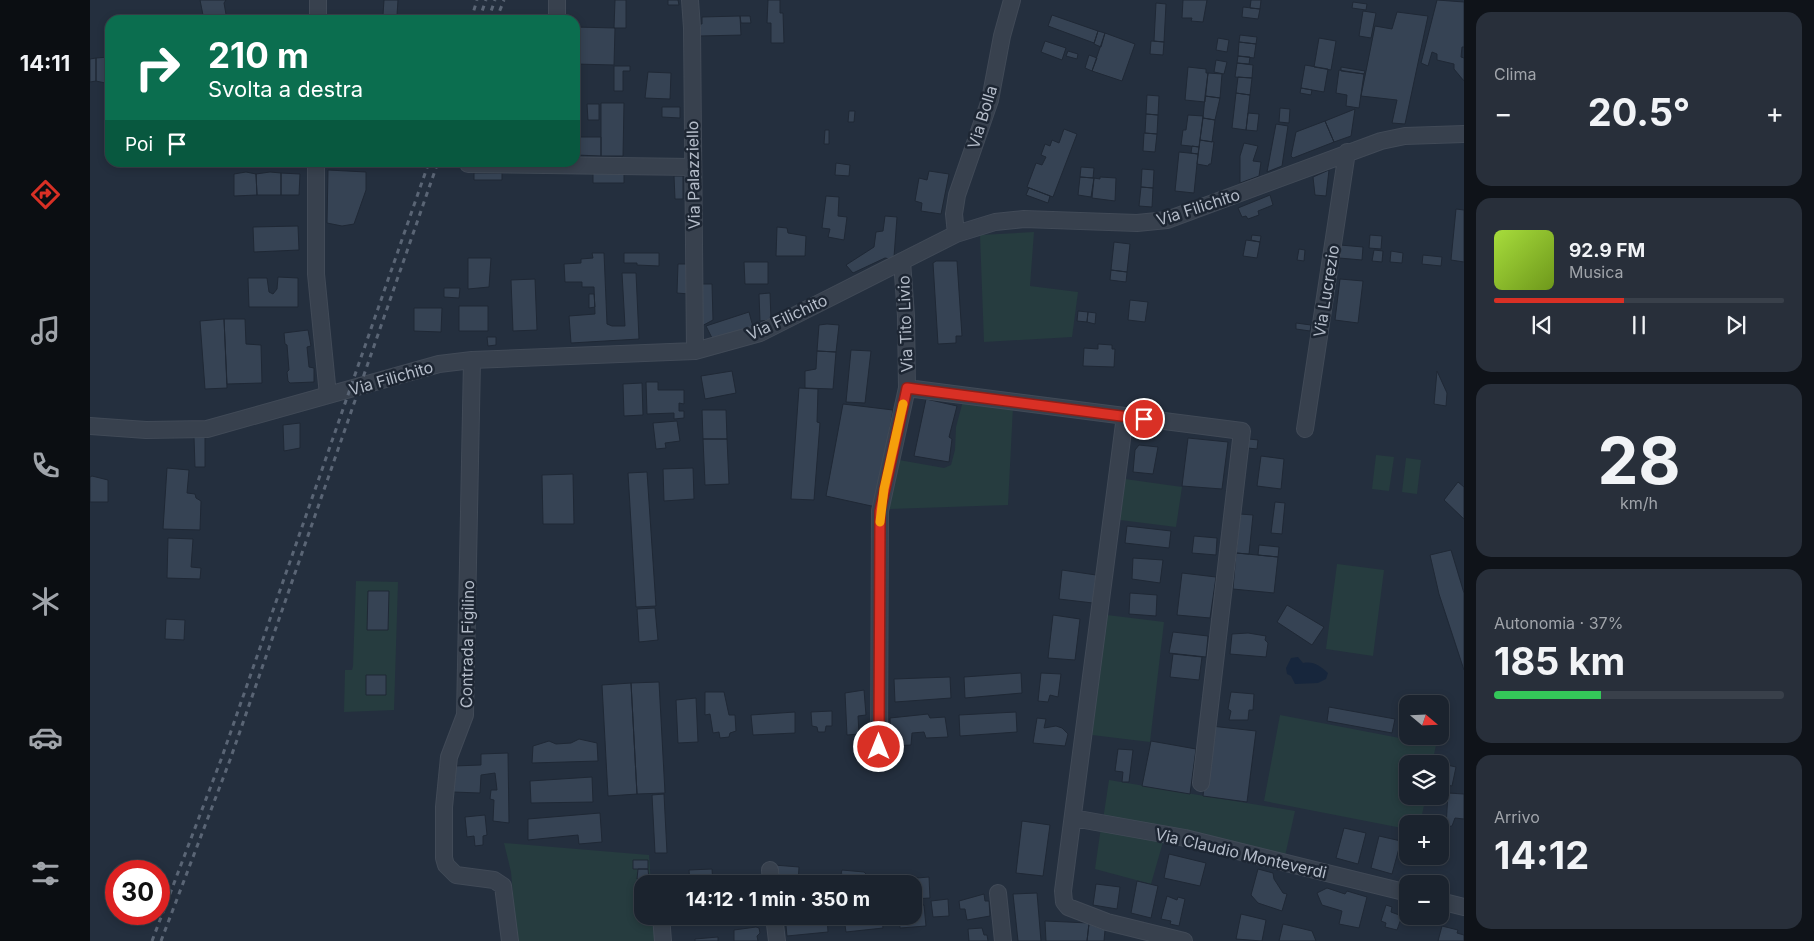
<!DOCTYPE html>
<html lang="it">
<meta charset="utf-8">
<style>
:root{--surface:#1b232e;--page:#282f3a;--text:#f1f3f6;--muted:#a0a4aa;--line:#39404a;--accent:#d93025}
body{margin:0;font-family:Inter,sans-serif;background:var(--page);color:var(--text);height:100vh;display:flex;flex-direction:column;font-size:19px;white-space:nowrap}
*{box-sizing:border-box;margin:0}
p{font-size:16px;color:var(--muted)}
.icon{flex:none;width:28px;height:28px;fill:none;stroke:currentColor;stroke-width:2;stroke-linecap:round;stroke-linejoin:round}
.map{position:relative;flex:1;overflow:hidden}
.details{display:flex;flex-direction:column;gap:12px;padding:12px;background:#0f1319;width:350px}
.details>*{flex:none}
.banner{position:absolute;left:15px;top:15px;width:475px;height:152px;border-radius:15px;box-shadow:0 2px 8px #0003,0 0 0 1px var(--line);background:#0b6e4f;color:#fff;overflow:hidden}
.needle{width:32px;rotate:109deg}
.controls{position:absolute;left:1309px;top:695px;display:grid;gap:10px}
.controls a{display:grid;place-items:center;width:50px;height:50px;border-radius:10px;background:var(--surface);box-shadow:0 2px 8px #0003,0 0 0 1px var(--line);font-size:25px}
.speed{position:absolute;left:15px;top:860px;display:flex;gap:10px;font-size:25px;font-weight:700;text-align:center}
.speed>*{display:grid;place-content:center;width:65px;height:65px;border-radius:50%;background:var(--surface);box-shadow:0 2px 8px #0003,0 0 0 1px var(--line);line-height:1}
.speed .limit{border:8px solid #d22;background:#fff;color:#111}
.pin{position:absolute;display:grid;place-items:center;width:42px;height:42px;color:#fff;margin:-21px;border:2px solid #fff;border-radius:50%;box-shadow:0 1px 5px #0007}
.me{position:absolute;width:55px;margin:-28px;rotate:0deg;stroke-linejoin:round;filter:drop-shadow(0 0 4px #0008)}
.turn{display:flex;align-items:center;gap:18px;height:105px;padding:0 20px;font-size:22px}
.turn .icon{width:65px;height:65px;stroke-width:2.5}
.turn b{display:block;font-size:35px;line-height:42px}
.then{display:flex;align-items:center;height:48px;padding:0 20px;background:#0003;gap:10px;font-size:19px}
.big{font-size:38px;font-weight:700;line-height:1.1}
.details .card{flex:1;display:flex;flex-direction:column;justify-content:center;gap:8px;min-width:0;padding:0 18px;border-radius:15px;background:var(--page)}
.details .dial{align-items:center;gap:0}
.dial b{font-size:65px;line-height:1}
.song{display:flex;align-items:center;gap:15px}
.cover{width:60px;height:60px;border-radius:8px;background:linear-gradient(135deg,hsl(80 70% 55%),hsl(80 70% 35%))}
.played{height:5px;border-radius:2px;background:linear-gradient(90deg,var(--accent) 45%,var(--line) 45%)}
.keys{display:flex;justify-content:space-around;direction:ltr}
.heat{display:flex;justify-content:space-between;align-items:center;font-size:28px;direction:ltr}
.charge{height:8px;border-radius:4px;background:linear-gradient(90deg,#34c759 37%,var(--line) 0)}
.trip{position:absolute;left:544px;top:875px;width:288px;height:50px;border-radius:15px;background:var(--surface);box-shadow:0 2px 8px #0003,0 0 0 1px var(--line);font-weight:700;line-height:50px;text-align:center}
main{display:flex;flex:1;min-height:0}
.menu{display:flex;flex-direction:column;width:90px;justify-content:space-around;align-items:center;background:#0b0e12;color:var(--muted)}
.menu .icon{width:35px;height:35px}
.menu .selected{color:var(--accent)}
.menu b{font-size:22px;color:var(--text)}
.map>svg:first-child{display:block}
</style>
<main>
<nav class="menu">
<b>14:11</b>
<svg class="icon selected" aria-label="directions" viewBox="0 0 24 24"><path d="M12 3l9 9-9 9-9-9zM9 14v-3h6M13 9l2 2-2 2"/></svg>
<svg class="icon" aria-label="music" viewBox="0 0 24 24"><path d="M9 18V5l10-2v13"/><circle cx="6" cy="18" r="3"/><circle cx="16" cy="16" r="3"/></svg>
<svg class="icon" aria-label="phone" viewBox="0 0 24 24"><path d="M5 4h4l2 5-3 2q2 4 5 5l2-3 5 2v4C11 20 4 13 5 4z"/></svg>
<svg class="icon" aria-label="climate" viewBox="0 0 24 24"><path d="M12 3v18M4 7l16 10M4 17L20 7"/></svg>
<svg class="icon" aria-label="car" viewBox="0 0 24 24"><path d="M5 17H2v-5l4-1 3-4h7l3 4 3 1v5h-3M9 17h6M6 11h13"/><circle cx="7" cy="17" r="2"/><circle cx="17" cy="17" r="2"/></svg>
<svg class="icon" aria-label="filters" viewBox="0 0 24 24"><path d="M4 7h16M4 17h16"/><circle cx="9" cy="7" r="2"/><circle cx="15" cy="17" r="2"/></svg>
</nav>
<div class="map">
<svg width="1374" height="941" viewBox="0 0 1374 941">
<rect width="100%" height="100%" fill="#242f3e"/>
<!-- green -->
<path fill="#263c3f" d="M944,232L940,286L988,292L982,337L894,342L890,235Z
M873,401L923,407L918,505L799,509L809,460L854,468L861,465L865,450L866,427Z
M1286,455L1304,457L1299,491L1282,489Z
M1316,458L1331,460L1327,494L1312,492Z
M1035,479L1092,487L1086,527L1030,520Z
M1247,564L1294,570L1283,656L1236,649Z
M266,581L308,582L304,710L254,712L255,670H262L263,666Z
M1017,615L1074,622L1060,742L1002,735Z
M1190,715L1346,745L1342,764H1318V796H1336L1330,824H1318L1317,829L1174,801Z
M1019,780L1205,811L1195,856L1013,820Z
M1011,827L1073,842L1061,884L1005,869Z
M414,843L559,855L561,884H552V916H564L566,941H427L421,872Z"/>
<!-- water -->
<path fill="#17263c" d="M1208,657L1213,663C1224,661 1230,666 1238,673L1236,679L1228,683L1205,684L1201,676L1197,674L1196,668L1201,658Z"/>
<!-- building -->
<path fill="#364354" stroke="#1f2835" d="M110,0H136L134,3L137,20H114Z
M294,0H308L307,15H293Z
M525,0H536V28H524Z
M578,0H588L589,5H578Z
M678,0H690V13H693L694,43H681V23H677Z
M1093,0H1117L1113,22L1101,21L1102,18H1092Z
M1161,0H1171L1170,9L1160,8Z
M1347,0L1374,2V47H1372L1371,57L1374,58V81L1364,69V64L1347,60V54L1342,52L1338,66L1331,63Z
M1263,2L1277,4L1276,10L1262,8Z
M1066,3L1076,4L1074,42L1064,41Z
M1153,7L1170,9L1168,19L1152,17Z
M1273,11L1286,13L1281,38L1269,36Z
M1307,12L1338,16L1315,124L1302,123L1307,100L1271,96L1285,26L1302,29Z
M962,15L1008,31L1004,43L958,26Z
M650,16H660L661,23H651Z
M650,16L651,35L610,36V24H612V17Z
M485,27L525,28L524,65L485,64Z
M1008,31L1015,33L1011,47L1004,44Z
M1015,33L1045,44L1032,81L1002,71Z
M1150,35L1167,37L1166,44L1149,42Z
M1128,38L1139,40L1137,52L1126,50Z
M1229,38L1246,41L1241,70L1224,67Z
M955,41L976,48L972,60L951,52Z
M1061,41L1074,42L1073,55L1060,54Z
M1149,42L1166,44L1164,58L1148,56Z
M978,51L988,54L987,59L976,56Z
M999,55L1007,58L1002,71L995,68Z
M1148,56L1160,57L1159,64L1147,63Z
M19,57L20,84L6,81V58Z
M6,58V81L0,82V59Z
M1126,60L1137,62L1134,74L1124,72Z
M1147,63L1163,65L1162,78L1145,77Z
M1215,65L1238,69L1234,92L1211,88Z
M524,66H540V71H533V91H524Z
M1098,67L1116,69V73H1118L1115,102L1095,100Z
M1251,67L1275,71L1274,74L1251,71Z
M1249,70L1274,74L1269,108L1256,106L1257,95L1246,93Z
M558,72L581,73L580,99L555,98Z
M1118,73L1132,74L1130,98L1115,96Z
M1148,77L1162,78L1160,95L1146,93Z
M1211,88L1222,90L1221,95L1210,93Z
M1146,93L1160,95L1156,130L1142,128Z
M1057,95L1069,96L1068,115L1056,114Z
M1115,96L1130,98L1125,120L1113,118Z
M511,103H534L533,156H511Z
M497,104H509V120H498Z
M572,107H590V118L572,117Z
M1190,108L1200,109L1199,123L1189,122Z
M1265,109L1261,136L1244,142L1235,121Z
M759,111H765L764,122H758Z
M1158,113L1169,114L1167,131L1156,130Z
M1056,114L1068,115L1067,134L1055,133Z
M1098,115L1113,116L1109,147L1091,145L1093,130H1096Z
M1113,118L1125,120L1122,142L1110,140Z
M1235,121L1244,142L1203,158L1201,156L1206,132Z
M1186,124L1198,126L1192,166L1177,172Z
M974,129L987,134L963,197L937,187L946,163L952,165L956,157L951,155L955,144L960,146L962,140L969,143Z
M735,130H739V144H734Z
M1054,133L1067,134L1065,152L1053,151Z
M486,137H511V156L486,155Z
M1110,140L1124,142L1121,164H1119L1118,166L1107,164Z
M1154,143L1168,146L1163,161L1171,162L1169,176L1150,183V156Z
M1102,146L1109,147L1108,154L1101,153Z
M1089,152L1108,154L1104,193L1085,191Z
M746,163L760,165L759,176L745,175Z
M991,167L1004,168L1003,178L990,177Z
M1052,169L1064,170L1063,188L1051,187Z
M238,170L276,172V190L264,224L252,226L237,223Z
M1239,170L1236,196L1225,195L1223,177Z
M839,171L859,174L851,214L831,211L832,203L825,201L829,178L837,180Z
M156,172L166,174L167,195L144,196V174Z
M180,172L191,173V195H167L166,174Z
M191,173L210,174L209,195H191Z
M384,173H412V180H384Z
M503,173H534V183H503Z
M584,176H593V199H585Z
M990,177L1004,178L1001,197L988,195Z
M1010,177L1026,178L1025,201L1002,198L1004,178L1010,179Z
M1051,187L1063,188L1062,207L1049,206Z
M939,188L960,196L958,203L936,195Z
M1180,195L1183,205L1168,211L1169,215L1158,219L1156,216L1152,217L1148,208Z
M736,196L749,197L748,216L757,217L754,240L738,237L740,229L732,228Z
M1366,209L1374,210V262L1361,260Z
M795,216L807,217L804,257L800,259L795,258L763,273L756,265L784,247L786,232L793,231Z
M208,226L209,250L164,252L163,227Z
M687,227L697,228L698,233L716,236L715,256H686Z
M1162,235L1171,236L1170,242L1161,240Z
M1280,235L1292,236L1291,249L1279,248Z
M1156,240L1170,242L1167,258L1153,256Z
M1024,242L1040,244L1037,272L1021,270Z
M1250,245L1273,247L1272,260L1249,258Z
M1209,249L1215,250L1214,261L1207,260Z
M1284,250L1293,251L1292,262L1282,261Z
M1301,251L1313,253L1312,263L1300,262Z
M502,253H514L517,324L522,326H535L532,273H546L549,339L481,343L479,316L505,314L504,287H492V282H475L474,264L491,263V259L503,258Z
M534,253H569V266L547,265V263H534Z
M1333,255L1352,257L1351,266L1332,264Z
M378,258H401L399,287L378,289Z
M846,261H867L872,336H866V343L848,344L843,263Z
M654,262H678V284H655Z
M588,264H599V294L587,293Z
M1021,270L1037,272L1036,282L1020,280Z
M188,277L208,278V307H159L158,278H177L179,292L183,294L187,289Z
M445,279L447,330L423,331L421,280Z
M1250,279L1273,281L1268,323L1245,320Z
M610,284H622L623,320L610,327Z
M354,288H370L369,298L354,297Z
M680,293L681,320L670,321L669,294Z
M499,294H504L505,307L499,308Z
M1040,300L1058,302L1055,322L1038,320Z
M369,306H398V331H369Z
M324,308H352L351,332L324,331Z
M988,311L998,312L997,322L987,321Z
M659,312L663,327L622,338L616,326Z
M998,312L1006,313L1005,324L997,322Z
M134,319L137,388L115,389L110,321Z
M134,319H155L156,344L171,345L172,383L137,384Z
M1206,323L1221,325L1220,331L1206,329Z
M737,324L749,325L746,352L727,351L729,325Z
M218,330L221,346L217,347L219,367L224,368V382L200,383L198,381L197,372L199,370L197,345L195,344L194,333Z
M397,337H406V345L398,346Z
M1008,344L1022,345V349H1025L1024,367L993,366L994,348L1008,349Z
M761,350L781,351L775,403L756,402Z
M727,351L746,352L743,389L715,388V371L726,369Z
M642,371L646,393L615,399L611,376Z
M1347,371L1357,393L1356,406L1344,404Z
M556,382H568V390H594V404L589,403V411H594V418L584,419V413L557,414Z
M552,383L553,415L534,416L533,384Z
M709,388L728,389L727,422L730,423L724,500L701,499Z
M836,399L867,406L859,437L862,439L859,462L824,456Z
M753,404L803,410L786,507L736,496Z
M612,410H636L637,439H613Z
M587,421L590,441L575,443L576,448L566,449L563,423Z
M210,423V448L194,451L193,425Z
M104,437H115V467H105Z
M1098,438L1138,442L1132,489L1092,486Z
M613,439H637L639,484L615,485Z
M1159,439L1168,440L1167,449L1158,448Z
M1049,445L1068,447L1063,474L1043,472L1045,450Z
M1171,456L1194,459L1191,489L1167,486Z
M77,468L99,470L97,493L105,494L106,498L111,501L110,530L73,529Z
M603,468L604,499L574,501L573,469Z
M557,472L566,606L546,607L538,473Z
M483,474L484,524H453L452,475Z
M2,476L18,480V502H0V477Z
M1368,482L1374,487V519L1354,500Z
M1185,502L1195,503L1192,534L1181,533Z
M1150,514L1163,515L1159,554L1146,553Z
M1037,526L1081,531L1079,548L1035,543Z
M1104,536L1127,538L1126,555L1102,553Z
M78,538L103,539L101,567L111,568L110,579L77,578Z
M1169,545L1189,547L1188,557L1168,555Z
M1361,550L1374,593V670L1349,594L1340,555Z
M1146,553L1188,557L1184,593L1143,589Z
M1043,558L1073,560L1070,583L1042,579Z
M972,570L1006,575L1003,603L969,599Z
M1092,573L1126,577L1120,618L1087,615Z
M278,591H299L298,630H277Z
M1040,593L1067,595L1066,616L1039,614Z
M1197,605L1234,627L1222,645L1187,622Z
M565,608L568,640L549,642L547,609Z
M963,615L990,619L985,660L958,658Z
M76,619L95,620L94,640L75,639Z
M1083,632L1118,636L1116,657L1079,653Z
M1158,633L1176,636L1175,640L1178,643L1176,657L1140,654L1142,634Z
M1083,654L1112,657L1109,680L1080,677Z
M931,673L932,693L875,698L874,677Z
M951,673L971,674L968,697L960,695L958,702L948,701Z
M276,675H296V695H276Z
M860,677L861,698L805,702L804,679Z
M569,682L575,793L547,794L541,683Z
M541,683L547,794L518,796L512,685Z
M774,690L776,715L768,716L769,734L757,735L755,693Z
M615,692H634L639,715H645L646,731L640,733L639,737L630,738L629,732L623,733L620,714L615,715Z
M1141,692L1164,694L1163,710H1159L1158,720H1139L1141,711L1138,709Z
M606,698L608,742L588,743L586,700Z
M1239,707L1305,719L1302,733L1237,721Z
M742,711V726H736L735,732H728L727,727L722,726L721,712Z
M705,712V733L663,735L661,715Z
M926,712L927,732L870,736L869,715Z
M838,714L840,718L855,717L858,737L836,738L834,732L822,733L821,745L801,746L800,718Z
M947,718L956,719L954,728L966,726L972,728L978,734L975,746L943,743Z
M1121,726L1166,731L1157,802L1113,796Z
M489,739L507,743L508,761L442,763L443,746L459,741L466,744L481,743Z
M1061,741L1106,749L1100,794L1052,786Z
M1028,749L1043,750L1039,782H1032L1033,772L1025,771Z
M418,753L419,823L403,821L404,800L400,799L401,790H407L405,773L391,775L390,793L363,792L364,766L391,765V754Z
M1357,765L1366,767L1362,786L1352,784Z
M502,777L503,802L441,803L440,781Z
M1358,793L1374,794V819L1365,818L1362,826L1356,827Z
M574,794L577,853H565L562,795Z
M510,813L512,842L489,844L488,835L438,840V819Z
M395,815L397,835L393,836V845L385,846L384,836L377,837L375,817Z
M932,821L960,825L953,876L926,873Z
M1254,828L1276,833L1268,864L1246,858Z
M1289,836L1311,841L1302,874L1281,868Z
M1079,854L1116,863L1110,886L1074,878Z
M543,860H558V869H543Z
M684,865L709,867L708,884H696V880L687,879Z
M548,869H558L559,879H547Z
M622,869L623,884L600,883L599,870Z
M1168,869L1183,873L1184,879L1193,893L1197,894L1192,911L1168,903L1161,895Z
M752,870L774,872L777,875L776,884H758L755,875L751,874Z
M839,877L840,898L822,899V884H805L804,880Z
M730,880L731,884H711V882Z
M1047,881L1068,886L1061,918L1041,913Z
M1006,884L1030,887L1027,909L1003,905Z
M1237,888L1255,894L1257,891L1277,897L1269,928L1249,924L1252,911L1232,905L1227,893Z
M947,893L951,941H928L923,894Z
M894,894L895,901H899L900,916L877,920L875,909H870L869,901Z
M1077,896L1087,900L1088,897L1095,899L1089,926L1080,924L1081,921L1071,919Z
M858,899L859,916L843,917L841,901Z
M834,905L836,926L810,928L809,916H822V906Z
M1296,905L1302,907L1301,912L1312,916L1307,930L1295,927L1296,923L1291,921Z
M1151,914L1176,920L1172,941L1146,939Z
M603,916H625L626,920L611,922Z
M695,916H737L738,932L697,936Z
M759,916H792L793,928L756,932L755,925L759,922Z
M955,921L999,923L997,941H956Z
M999,924L1015,930L1014,941H997Z
M1193,924L1222,931L1226,941H1189Z
M1352,926L1368,930L1367,933L1374,935V941H1348Z
M666,927L669,928L670,933L667,936L668,941H644V930Z
M892,928L894,935H897L898,941H879L878,929Z
M628,937V941H605V939Z"/>
<g fill="none" stroke-linecap="round" stroke-linejoin="round">
<!-- minor casing -->
<g stroke="#414a57" stroke-width="18">
<path id="minor" d="M600,0L602,28L605,351
M228,20V0
M467,20V0
M226,162V274L238,395
M378,164L602,167
M866,234L864,214L867,195L900,100L912,36L922,0
M382,360L375,715L359,757L354,807V858L356,865L366,875L404,880L413,886L420,941
M817,388L1152,431L1111,783
M1035,416L973,891L974,902L978,907L1017,922L1094,941
M0,426L56,430L117,429L349,364L382,360L605,351L670,333L866,234L905,222L934,219L1047,223L1077,220L1291,141L1315,136L1374,134
M1215,429L1257,152
M789,747L790,511L817,388L816,316L812,261
M983,818L1095,838L1318,893
M680,870L681,884
M908,893L913,941
M1350,901L1374,907
M571,916L573,941
M684,916L687,941"/>
</g>
<!-- minor -->
<use href="#minor" stroke="#38414e" stroke-width="16"/>
<!-- rail -->
<path stroke="#5a6575" stroke-width="3" stroke-dasharray="5 5" stroke-linecap="butt" d="M381,20L387,0
M389,20L396,0
M398,20L405,0
M406,20L414,0
M62,941L132,757L339,162
M71,941L140,760L348,162"/>
</g>
<g fill="none" stroke-linecap="round" stroke-linejoin="round">
<!-- route casing -->
<g stroke="#8d1f18" stroke-width="12">
<path id="route" d="M789,747L790,511L817,388L1054,419"/>
</g>
<!-- route -->
<use href="#route" stroke="#d93025" stroke-width="9"/>
<!-- slow -->
<path stroke="#f59e0b" stroke-width="9" d="M790,522L794,489L813,404"/>
</g>
<g text-anchor="middle" dominant-baseline="central" stroke-width="5" stroke-linejoin="round" paint-order="stroke">
<!-- street labels -->
<g font-size="16" fill="#b4bcc9" stroke="#1d2633">
<text transform="translate(892 117) rotate(-73)">Via Bolla</text>
<text transform="translate(603 175) rotate(-91)">Via Palazziello</text>
<text transform="translate(1108 207) rotate(-18)">Via Filichito</text>
<text transform="translate(1236 291) rotate(-81)">Via Lucrezio</text>
<text transform="translate(697 317) rotate(-25)">Via Filichito</text>
<text transform="translate(815 324) rotate(-92)">Via Tito Livio</text>
<text transform="translate(301 378) rotate(-16)">Via Filichito</text>
<text transform="translate(377 644) rotate(-89)">Contrada Figilino</text>
<text transform="translate(1151 853) rotate(13)">Via Claudio Monteverdi</text>
</g>
</g>
</svg>
<div class="controls">
<a><svg class="needle" viewBox="-14 -14 28 28"><path d="M0-13l5 13h-10z" fill="#e53935"/><path d="M0 13l5-13h-10z" fill="#a0a4aa"/></svg></a>
<a><svg class="icon" aria-label="layers" viewBox="0 0 24 24"><path d="M12 4l9 5-9 5-9-5zM3 14l9 5 9-5"/></svg></a>
<a>+</a>
<a>−</a>
</div>
<div class="speed"><div class="limit">30</div></div>
<div class="pin" style="left:1054px;top:419px;background:#d93025"><svg class="icon" aria-label="arrive" viewBox="0 0 24 24"><path d="M6 21V4h12l-3 4 3 4H6"/></svg></div>
<svg class="me" style="left:789px;top:747px" viewBox="-20 -20 40 40"><circle r="17" fill="#d93025" stroke="#fff" stroke-width="3"/><path d="M0-11L8 9 0 5-8 9z" fill="#fff"/></svg>
<div class="trip">14:12 · 1 min · 350 m</div>
<div class="banner">
<div class="turn"><svg class="icon" aria-label="right" viewBox="0 0 24 24"><path d="M7 20v-9h11M14 6l5 5-5 5"/></svg><div><b>210 m</b>Svolta a destra</div></div>
<div class="then">Poi<svg class="icon" aria-label="arrive" viewBox="0 0 24 24"><path d="M6 21V4h12l-3 4 3 4H6"/></svg></div>
</div>
</div>
<section class="details">
<div class="card"><p>Clima</p>
<div class="heat"><a>−</a><b class="big">20.5°</b><a>+</a></div>
</div>
<div class="card">
<div class="song"><i class="cover"></i><div><b>92.9 FM</b><p>Musica</p></div></div>
<div class="played"></div>
<div class="keys"><svg class="icon" aria-label="previous" viewBox="0 0 24 24"><path d="M18 5L8 12l10 7zM5 5v14"/></svg><svg class="icon" aria-label="pause" viewBox="0 0 24 24"><path d="M8 5v14M16 5v14"/></svg><svg class="icon" aria-label="next" viewBox="0 0 24 24"><path d="M6 5l10 7-10 7zM19 5v14"/></svg></div>
</div>
<div class="card dial"><b>28</b><p>km/h</p></div>
<div class="card"><p>Autonomia · 37%</p><b class="big">185 km</b><div class="charge"></div></div>
<div class="card"><p>Arrivo</p><b class="big">14:12</b></div>
</section>
</main>
